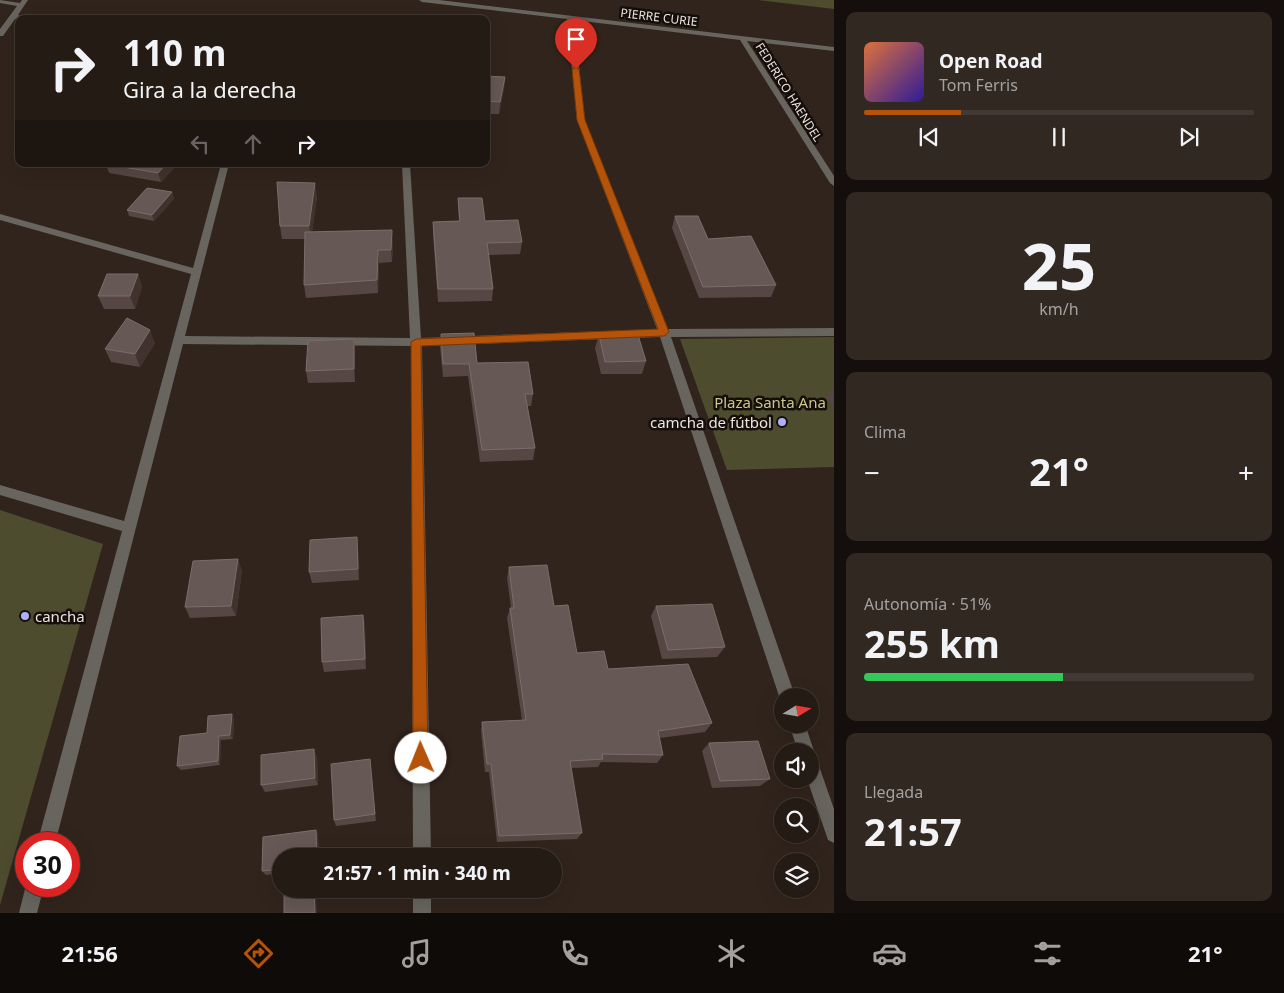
<!DOCTYPE html>
<html lang="es">
<meta charset="utf-8">
<style>
:root{--surface:#251b15;--page:#312822;--text:#f1f3f6;--muted:#a3a1a0;--line:#423934;--accent:#b45309}
body{margin:0;font-family:"Noto Sans",sans-serif;background:var(--page);color:var(--text);height:100vh;display:flex;flex-direction:column;font-size:19px;white-space:nowrap}
*{box-sizing:border-box;margin:0}
p{font-size:16px;color:var(--muted)}
.icon{flex:none;width:28px;height:28px;fill:none;stroke:currentColor;stroke-width:2;stroke-linecap:round;stroke-linejoin:round}
.map{position:relative;flex:1;overflow:hidden}
.side{display:flex;flex-direction:column;gap:12px;padding:12px;background:#140f0c;width:450px}
.side>*{flex:none}
.hud{position:absolute;left:15px;top:15px;width:475px;height:152px;border-radius:10px;box-shadow:0 5px 20px #0002,0 0 0 1px var(--line);background:#251b15;color:var(--text);overflow:hidden}
.needle{width:32px;rotate:79deg}
.tools{position:absolute;left:774px;top:688px;display:grid;gap:10px}
.tools a{display:grid;place-items:center;width:45px;height:45px;border-radius:50%;background:var(--surface);box-shadow:0 5px 20px #0002,0 0 0 1px var(--line);font-size:25px}
.speed{position:absolute;left:15px;top:832px;display:flex;gap:10px;font-size:25px;font-weight:700;text-align:center}
.speed>*{display:grid;place-content:center;width:65px;height:65px;border-radius:50%;background:var(--surface);box-shadow:0 5px 20px #0002,0 0 0 1px var(--line);line-height:1}
.speed .limit{border:8px solid #d22;background:#fff;color:#111}
.pin{position:absolute;display:grid;place-items:center;width:42px;height:42px;color:#fff;margin:-51px -21px;border-radius:50% 50% 50% 0;rotate:-45deg;box-shadow:0 0 5px #0007}
.pin .icon{rotate:45deg}
.me{position:absolute;width:55px;margin:-28px;rotate:359deg;stroke-linejoin:round;filter:drop-shadow(0 0 4px #0008)}
.turn{display:flex;align-items:center;gap:18px;height:105px;padding:0 25px;font-size:22px}
.turn .icon{width:65px;height:65px;stroke-width:2.5}
.turn b{display:block;font-size:35px;line-height:42px}
.lanes{display:flex;align-items:center;height:48px;padding:0 25px;background:#0003;justify-content:center;gap:25px;direction:ltr}
.lanes .off{opacity:.35}
.big{font-size:38px;font-weight:700;line-height:1.1}
.side .tile{flex:1;display:flex;flex-direction:column;justify-content:center;gap:8px;min-width:0;padding:0 18px;border-radius:10px;background:var(--page)}
.side .dial{align-items:center;gap:0}
.dial b{font-size:65px;line-height:1}
.song{display:flex;align-items:center;gap:15px}
.cover{width:60px;height:60px;border-radius:8px;background:linear-gradient(135deg,hsl(20 70% 55%),hsl(250 70% 35%))}
.played{height:5px;border-radius:2px;background:linear-gradient(90deg,var(--accent) 25%,var(--line) 25%)}
.keys{display:flex;justify-content:space-around;direction:ltr}
.heat{display:flex;justify-content:space-between;align-items:center;font-size:28px;direction:ltr}
.charge{height:8px;border-radius:4px;background:linear-gradient(90deg,#34c759 51%,var(--line) 0)}
.trip{position:absolute;left:272px;top:848px;width:290px;height:50px;border-radius:25px;background:var(--surface);box-shadow:0 5px 20px #0002,0 0 0 1px var(--line);font-weight:700;line-height:50px;text-align:center}
.tab-bar{display:flex;height:80px;justify-content:space-around;align-items:center;background:#0f0b08;color:var(--muted)}
.tab-bar .icon{width:35px;height:35px}
.tab-bar .current{color:var(--accent)}
.tab-bar b{font-size:22px;color:var(--text)}
main{display:flex;flex:1;min-height:0}
.map>svg:first-child{display:block}
</style>
<main>
<div class="map">
<svg width="834" height="913" viewBox="0 0 834 913">
<rect width="100%" height="100%" fill="#31241c"/>
<!-- green -->
<path fill="#4e4c2f" d="M758,0H834V9Z
M834,337V467L727,470L680,339Z
M0,510L103,544L0,905Z"/>
<g fill="none" stroke-linecap="round" stroke-linejoin="round">
<!-- street -->
<path fill="#68645e" fill-rule="evenodd" d="M0,0L20,3L22,0H28L18,15L34,19H15L3,36H0V29L17,6L0,3Z
M419,0H439L834,47V51L747,41L834,176V186L830,183L740,40L574,20L585,120L668,329L834,328V336L671,337L795,696H782V702L779,696L660,337L422,346L431,856H413L411,346L183,344L55,844H37L122,531L0,495V485L124,521L191,274L0,220V214L193,268L221,164H229L185,336L410,338L402,164H410L421,338L657,329L577,120L567,19L422,2Z
M789,724H805L814,751L812,756L816,757L818,763L834,809V843L828,840L807,779H810V751H798Z
M26,885L44,886L37,913H19Z
M413,889H431V913H413Z"/>
</g>
<!-- wall -->
<path fill="#564744" d="M486,76L505,77L504,89L499,114H486Z
M106,164H178L161,182L109,173Z
M172,192L174,199L154,221L129,216L127,210Z
M317,196L312,232L393,242L392,262L379,263L378,293L306,298L304,285L305,239H282L280,226Z
M458,198L485,221L522,242L520,254L489,255L493,289L492,301L438,302L433,234V222L459,221L458,210Z
M675,216L776,285L771,297L699,298L672,228Z
M138,274L142,287L135,309H104L98,296Z
M441,334L477,363L533,394L531,406H527L535,448L533,460L480,462L468,376L443,377L440,347Z
M599,335L646,361L642,374H601L595,348Z
M354,339L355,352V382L308,383L306,371Z
M155,343L140,367L111,362L105,349Z
M834,386V411L827,397Z
M357,537L358,549L359,580L312,583L309,572Z
M509,567L554,606L577,653L712,723L705,732L660,738L663,755L657,763L601,762L598,767L571,768L582,833L577,839L497,842L489,772H485L481,731L482,722L522,720L507,618L510,608H511L507,578Z
M242,570L236,616L190,618L185,607Z
M656,606L725,647L717,657L662,659L651,616Z
M363,615L365,625L366,669L324,672L322,662Z
M234,718L233,739L221,740L220,765L181,770L177,766L207,733Z
M709,743L770,779L760,786L712,788L702,751Z
M317,757L318,785L265,792L261,785Z
M370,759L376,821L336,826L334,820Z
M316,830L318,835L319,856H281V873L266,875L262,871L263,837Z"/>
<!-- shaded-wall -->
<path fill="#41322d" d="M505,77L504,89L499,114L500,102Z
M166,164H178L161,182L158,173Z
M315,183L317,196L311,239L309,226Z
M172,192L174,199L154,221L152,215Z
M392,230L393,242L392,262L391,250Z
M378,250L379,263L378,293L377,280Z
M138,274L142,287L135,309L130,296Z
M150,330L155,343L140,367L135,354Z
M354,339L355,352V382L354,369Z
M357,537L358,549L359,580L358,569Z
M238,559L242,570L236,616L231,606Z
M363,615L365,625L366,669L365,659Z
M232,714L234,718L233,739L230,735Z
M219,736L221,740L220,765L218,761Z
M314,749L317,757L318,785L315,778Z
M370,759L371,767L376,821L375,814Z
M316,830L318,835L319,856H317Z
M314,889H316L317,913H315Z"/>
<!-- building -->
<path fill="#665854" stroke="#7b6d6a" d="M486,76L505,77L500,102L486,101Z
M106,164H166L158,173Z
M277,182L315,183L309,226H280Z
M147,188L172,192L152,215L127,210Z
M458,198H482L485,221L518,220L522,242L487,243L493,289H438L433,222L460,221Z
M675,216H698L708,239L751,236L776,285L703,287Z
M392,230L391,250H378L377,280L304,285L305,232Z
M107,274H138L130,296H98Z
M127,318L150,330L135,354L105,349Z
M474,333L477,363L528,362L533,394H525L535,448L482,450L469,364H443L441,334Z
M599,335H638L646,361L605,362Z
M354,339V369L306,371L308,341Z
M357,537L358,569L309,572L310,540Z
M238,559L231,606L185,607L193,561Z
M547,565L554,606L568,605L577,653L604,651L608,669L688,664L712,723L658,731L663,755L602,754L603,759L570,761L582,833L499,836L491,764H487L482,722L526,720L510,608H514L509,567Z
M712,604L725,647L668,650L656,606Z
M363,615L365,659L322,662L321,618Z
M232,714L230,735L219,736L218,761L177,766L180,736L207,733L208,716Z
M758,741L770,779L720,781L709,743Z
M314,749L315,778L261,785V755Z
M370,759L375,814L334,820L331,764Z
M316,830L317,856H281V869L262,871L263,837Z
M284,889H314L315,913H284Z"/>
<!-- route -->
<path fill="#b45309" stroke="#753606" d="M576,67L579,69L585,120L669,332L664,336L421,346L428,758L426,763L421,765L415,763L413,758L411,342L416,339L658,329L577,120L572,69Z"/>
<!-- markers -->
<g fill="#afaefa" stroke="#140e0b" stroke-width="2">
<circle cx="782" cy="422" r="5"/>
<circle cx="25" cy="616" r="5"/>
</g>
<g text-anchor="middle" dominant-baseline="central" stroke-width="5" stroke-linejoin="round" paint-order="stroke">
<!-- far-street labels -->
<g font-size="12" fill="#ece3de" stroke="#140e0b">
<text transform="translate(659 17) rotate(7)">PIERRE CURIE</text>
<text transform="translate(789 92) rotate(58)">FEDERICO HAENDEL</text>
</g>
<!-- park labels -->
<g font-size="15" fill="#ccc686" stroke="#140e0b">
<text x="770" y="402">Plaza Santa Ana</text>
</g>
<!-- poi labels -->
<g font-size="15" fill="#ece3de" stroke="#140e0b" text-anchor="end">
<text x="772" y="422">camcha de fútbol</text>
<text x="35" y="616" text-anchor="start">cancha</text>
</g>
</g>
</svg>
<div class="tools">
<a><svg class="needle" viewBox="-14 -14 28 28"><path d="M0-13l5 13h-10z" fill="#e53935"/><path d="M0 13l5-13h-10z" fill="#a3a1a0"/></svg></a>
<a><svg class="icon" aria-label="sound" viewBox="0 0 24 24"><path d="M4 9h4l5-4v14l-5-4H4zM17 9q2 3 0 6"/></svg></a>
<a><svg class="icon" aria-label="search" viewBox="0 0 24 24"><circle cx="10" cy="10" r="6"/><path d="M15 15l6 6"/></svg></a>
<a><svg class="icon" aria-label="layers" viewBox="0 0 24 24"><path d="M12 4l9 5-9 5-9-5zM3 14l9 5 9-5"/></svg></a>
</div>
<div class="speed"><div class="limit">30</div></div>
<div class="pin" style="left:576px;top:69px;background:#d93025"><svg class="icon" aria-label="arrive" viewBox="0 0 24 24"><path d="M6 21V4h12l-3 4 3 4H6"/></svg></div>
<svg class="me" style="left:421px;top:758px" viewBox="-20 -20 40 40"><circle r="19" fill="#fff"/><path d="M0-13L10 11 0 6-10 11z" fill="#b45309"/></svg>
<div class="trip">21:57 · 1 min · 340 m</div>
<div class="hud">
<div class="turn"><svg class="icon" aria-label="right" viewBox="0 0 24 24"><path d="M7 20v-9h11M14 6l5 5-5 5"/></svg><div><b>110 m</b>Gira a la derecha</div></div>
<div class="lanes"><svg class="icon off" aria-label="left" viewBox="0 0 24 24"><path d="M17 20v-9H6M10 6l-5 5 5 5"/></svg><svg class="icon off" aria-label="ahead" viewBox="0 0 24 24"><path d="M12 20V5M6 11l6-6 6 6"/></svg><svg class="icon" aria-label="right" viewBox="0 0 24 24"><path d="M7 20v-9h11M14 6l5 5-5 5"/></svg></div>
</div>
</div>
<section class="side">
<div class="tile">
<div class="song"><i class="cover"></i><div><b>Open Road</b><p>Tom Ferris</p></div></div>
<div class="played"></div>
<div class="keys"><svg class="icon" aria-label="previous" viewBox="0 0 24 24"><path d="M18 5L8 12l10 7zM5 5v14"/></svg><svg class="icon" aria-label="pause" viewBox="0 0 24 24"><path d="M8 5v14M16 5v14"/></svg><svg class="icon" aria-label="next" viewBox="0 0 24 24"><path d="M6 5l10 7-10 7zM19 5v14"/></svg></div>
</div>
<div class="tile dial"><b>25</b><p>km/h</p></div>
<div class="tile"><p>Clima</p>
<div class="heat"><a>−</a><b class="big">21°</b><a>+</a></div>
</div>
<div class="tile"><p>Autonomía · 51%</p><b class="big">255 km</b><div class="charge"></div></div>
<div class="tile"><p>Llegada</p><b class="big">21:57</b></div>
</section>
</main>
<nav class="tab-bar">
<b>21:56</b>
<svg class="icon current" aria-label="directions" viewBox="0 0 24 24"><path d="M12 3l9 9-9 9-9-9zM9 14v-3h6M13 9l2 2-2 2"/></svg>
<svg class="icon" aria-label="music" viewBox="0 0 24 24"><path d="M9 18V5l10-2v13"/><circle cx="6" cy="18" r="3"/><circle cx="16" cy="16" r="3"/></svg>
<svg class="icon" aria-label="phone" viewBox="0 0 24 24"><path d="M5 4h4l2 5-3 2q2 4 5 5l2-3 5 2v4C11 20 4 13 5 4z"/></svg>
<svg class="icon" aria-label="climate" viewBox="0 0 24 24"><path d="M12 3v18M4 7l16 10M4 17L20 7"/></svg>
<svg class="icon" aria-label="car" viewBox="0 0 24 24"><path d="M5 17H2v-5l4-1 3-4h7l3 4 3 1v5h-3M9 17h6M6 11h13"/><circle cx="7" cy="17" r="2"/><circle cx="17" cy="17" r="2"/></svg>
<svg class="icon" aria-label="filters" viewBox="0 0 24 24"><path d="M4 7h16M4 17h16"/><circle cx="9" cy="7" r="2"/><circle cx="15" cy="17" r="2"/></svg>
<b>21°</b>
</nav>
